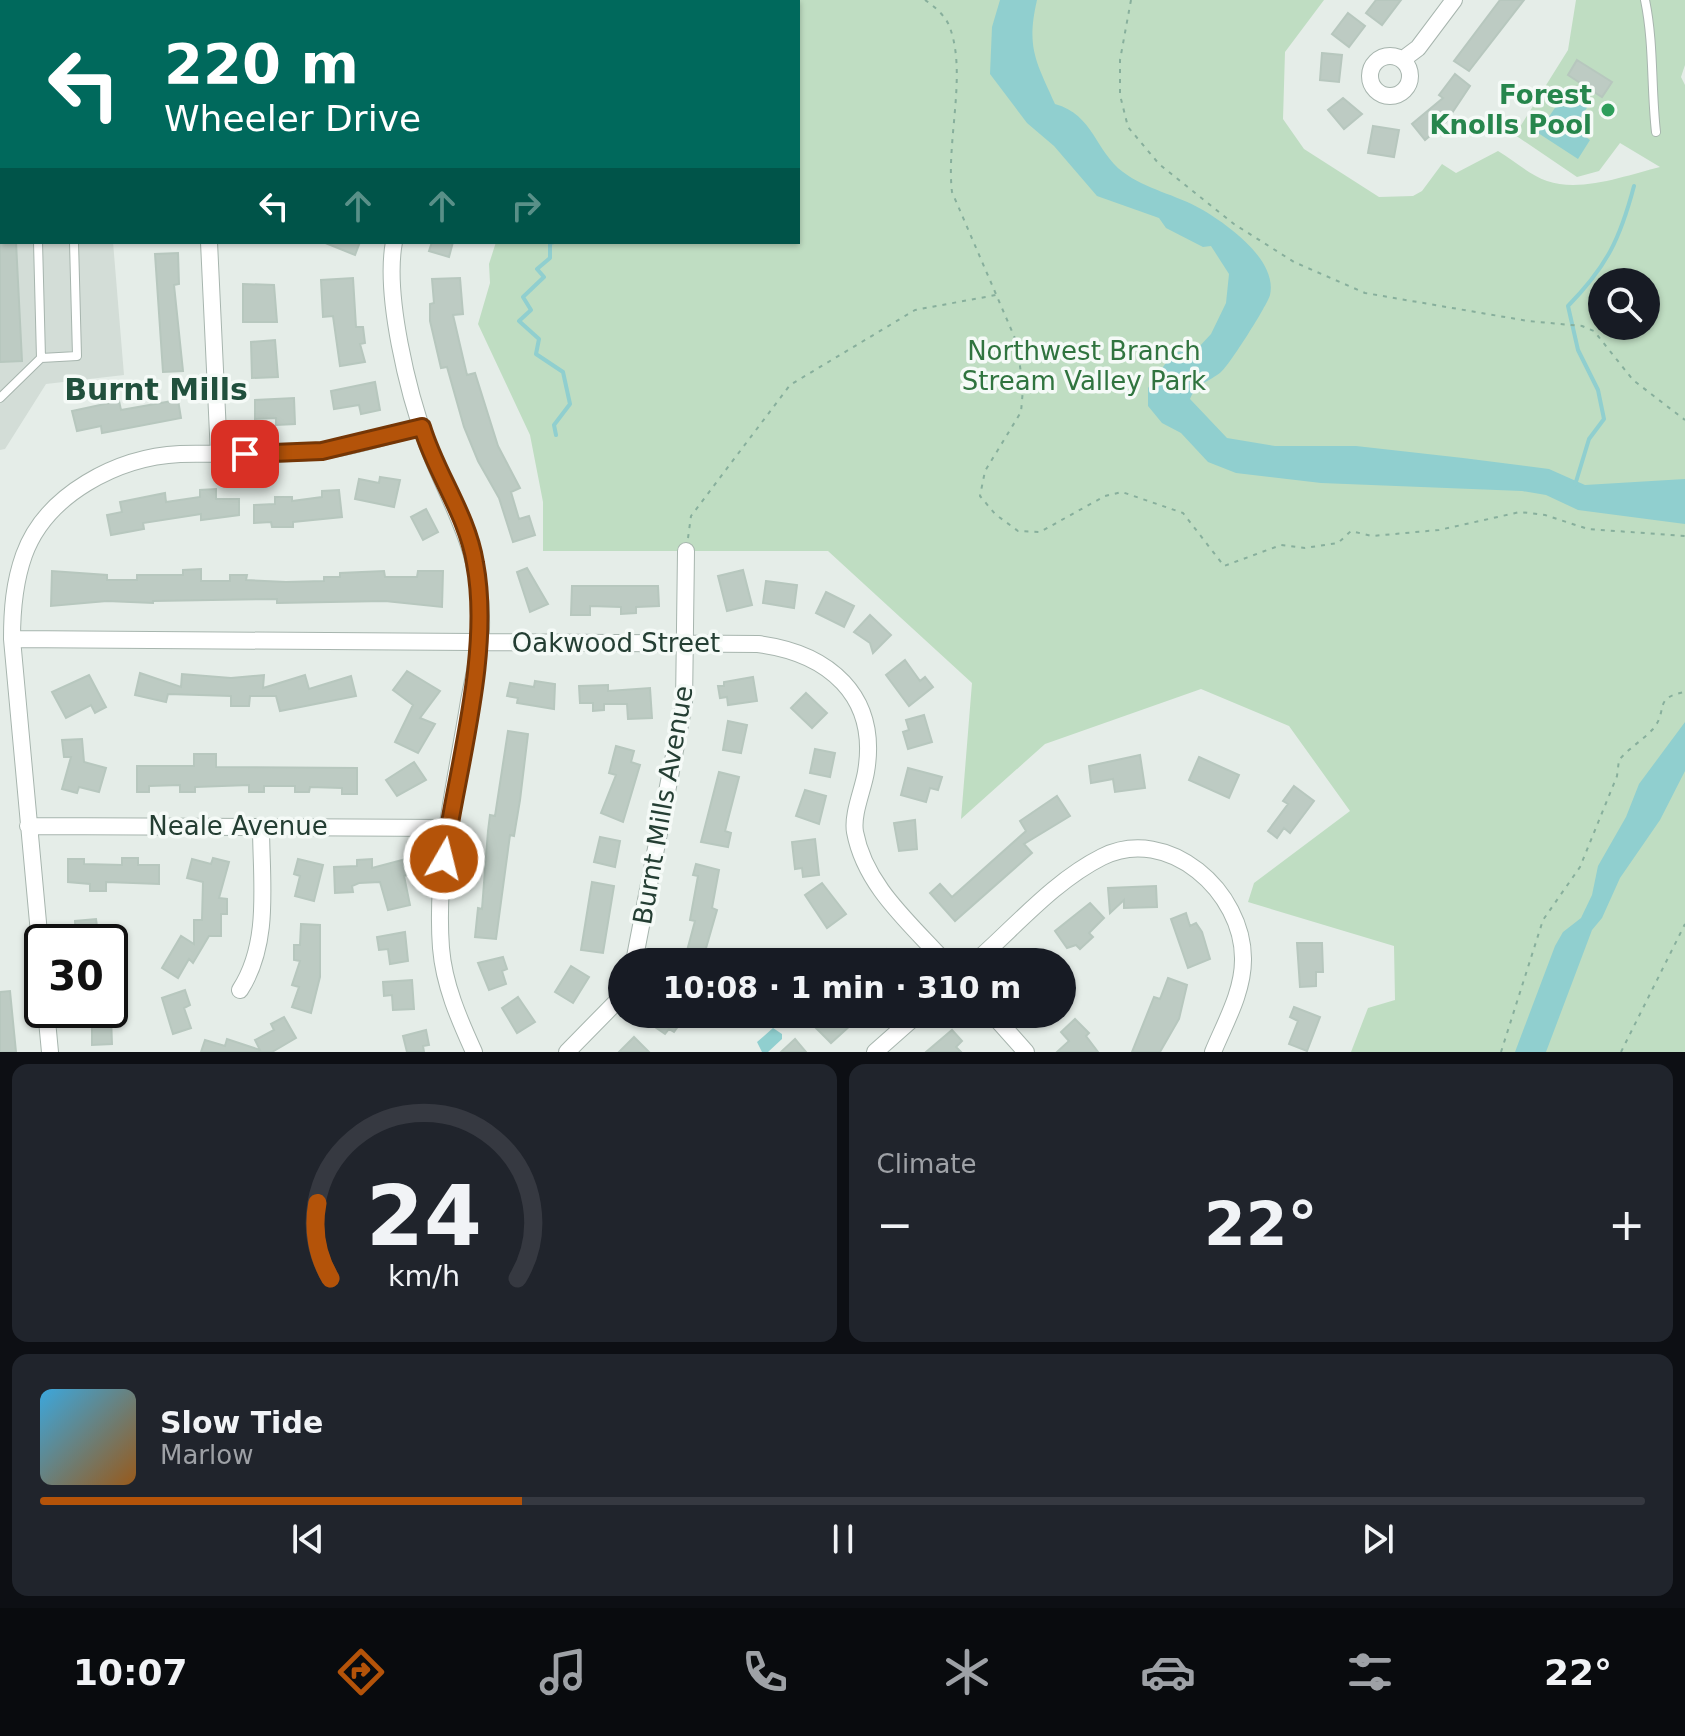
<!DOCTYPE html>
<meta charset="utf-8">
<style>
:root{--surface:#171b24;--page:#20242c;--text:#f1f3f6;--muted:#9ea1a6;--line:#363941;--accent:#b45309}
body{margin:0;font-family:"DejaVu Sans",sans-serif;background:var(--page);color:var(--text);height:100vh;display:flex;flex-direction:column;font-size:30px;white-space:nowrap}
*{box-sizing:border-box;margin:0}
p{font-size:26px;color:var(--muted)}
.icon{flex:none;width:44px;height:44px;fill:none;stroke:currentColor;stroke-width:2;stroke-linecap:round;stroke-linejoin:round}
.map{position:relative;height:1052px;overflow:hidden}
.sheet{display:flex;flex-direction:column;gap:12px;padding:12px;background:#0d0f14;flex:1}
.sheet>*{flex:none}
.hud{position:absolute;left:0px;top:0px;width:800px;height:244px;box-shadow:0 2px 6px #0004;background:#00695c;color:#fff;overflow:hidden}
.buttons{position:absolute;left:1588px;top:268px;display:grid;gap:16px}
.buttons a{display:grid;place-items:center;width:72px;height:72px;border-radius:50%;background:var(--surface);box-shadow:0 2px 6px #0004;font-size:40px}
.speed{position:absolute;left:24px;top:924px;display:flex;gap:16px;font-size:40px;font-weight:700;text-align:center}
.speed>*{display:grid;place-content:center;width:104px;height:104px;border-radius:50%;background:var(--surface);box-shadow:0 2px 6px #0004;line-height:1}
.speed .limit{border:4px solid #111;border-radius:12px;background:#fff;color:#111}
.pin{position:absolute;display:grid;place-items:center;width:68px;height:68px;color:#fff;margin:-34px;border-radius:16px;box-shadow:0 4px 12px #0006}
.me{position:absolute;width:88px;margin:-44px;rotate:8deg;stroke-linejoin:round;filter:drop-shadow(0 0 6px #0008)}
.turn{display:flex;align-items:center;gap:28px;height:168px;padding:0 32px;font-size:36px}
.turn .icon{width:104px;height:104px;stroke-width:2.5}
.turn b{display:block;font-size:56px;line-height:68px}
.lanes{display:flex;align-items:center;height:76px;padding:0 32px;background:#0003;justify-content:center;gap:40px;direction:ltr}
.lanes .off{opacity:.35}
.big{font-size:60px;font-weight:700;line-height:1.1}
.sheet .tile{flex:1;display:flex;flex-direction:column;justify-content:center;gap:12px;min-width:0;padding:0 28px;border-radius:16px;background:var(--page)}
.sheet .dial{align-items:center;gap:0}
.dial svg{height:208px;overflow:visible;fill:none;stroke:var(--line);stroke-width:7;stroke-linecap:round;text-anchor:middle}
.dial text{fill:var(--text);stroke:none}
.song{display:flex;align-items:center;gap:24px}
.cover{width:96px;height:96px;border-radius:12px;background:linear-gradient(135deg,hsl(200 70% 55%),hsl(30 70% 35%))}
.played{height:8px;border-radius:4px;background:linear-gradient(90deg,var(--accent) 30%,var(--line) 30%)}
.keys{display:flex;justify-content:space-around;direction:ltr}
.heat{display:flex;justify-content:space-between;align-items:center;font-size:44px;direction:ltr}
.sheet .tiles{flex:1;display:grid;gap:12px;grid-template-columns:1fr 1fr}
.tile:last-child{grid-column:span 2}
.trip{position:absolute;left:608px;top:948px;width:468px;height:80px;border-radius:40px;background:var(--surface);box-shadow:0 2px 6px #0004;font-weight:700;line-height:80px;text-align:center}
.tabs{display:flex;height:128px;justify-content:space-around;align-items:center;background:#090b0e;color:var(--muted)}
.tabs .icon{width:56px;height:56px}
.tabs .current{color:var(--accent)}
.tabs b{font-size:36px;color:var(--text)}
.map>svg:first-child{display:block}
</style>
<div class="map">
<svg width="1685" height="1052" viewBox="0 0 1685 1052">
<rect width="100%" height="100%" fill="#e5ede8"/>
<!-- built -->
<path fill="#d3ddd7" d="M0,0L49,2H2V242H113L124,375L46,384L5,449L0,450Z"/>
<!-- green -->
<path fill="#bfddc2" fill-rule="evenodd" d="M412,0H1324L1285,52L1283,119L1304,149L1379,197L1413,196L1422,191L1442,164L1456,173L1498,151C1513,160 1530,175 1547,181C1581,193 1627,175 1660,167L1620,143L1599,171L1577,177L1515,135L1568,50L1576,0H1685V65L1681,77L1685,85V1052H1351L1368,1008L1395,1000L1394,946L1248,902L1254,883L1350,811L1289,726L1201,689L1045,744L961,819L972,683L828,551H543V502L530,435L478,324L490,283L489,264L496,242H798V2ZM1602,282H1646V326H1602Z"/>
<!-- water -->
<path fill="#90cfcf" d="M1000,0H1037C1026,48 1036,61 1055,104C1094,115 1095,151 1123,172C1145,189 1177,195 1201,209C1227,224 1278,260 1270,295C1268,304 1229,366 1221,372C1208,383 1197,382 1190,399L1227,438L1275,446H1356L1463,458L1549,469L1585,485L1685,479V524L1578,510L1546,495L1522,491L1321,483L1236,473L1208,462L1181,433L1162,423L1148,406V388L1173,353L1198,348L1211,334L1226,303L1229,274L1211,246L1203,247L1166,228L1159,218L1097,196L1054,146L1027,123L990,74L992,27Z
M1567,90L1589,105L1573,128L1590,140L1578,159L1538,133Z
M1685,722V771L1660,820L1620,878L1602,918L1592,930L1546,1052H1515L1555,946L1563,932L1581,918L1592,895L1598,866L1626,817L1639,784Z
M773,1028L782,1034V1039L768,1052H762L757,1042Z"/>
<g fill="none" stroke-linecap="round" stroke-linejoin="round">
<!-- stream -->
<path stroke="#90cfcf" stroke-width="4" d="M685,2L686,0
M554,242L550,243V258L537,269L544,277L523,297L531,310L519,321L539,339L536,354L563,372L570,404L554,425L556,435
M1575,485L1589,439L1604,419L1598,390L1578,350L1568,306C1607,266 1620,239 1634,186"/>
</g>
<!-- building -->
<path fill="#bdcbc3" stroke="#b7c7be" stroke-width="2" d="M1376,0H1401L1382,25L1366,13Z
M1500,0H1524L1469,71L1454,61Z
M1348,13L1365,26L1349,47L1332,34Z
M1322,53L1342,55L1339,82L1320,80Z
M1577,60L1612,82L1602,97L1568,75Z
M1455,74L1470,86L1446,122L1425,140L1412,124L1443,98L1439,95Z
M1343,98L1362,114L1344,129L1328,110Z
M1373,126L1399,130L1394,157L1368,153Z
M0,242H16L22,361L0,362Z
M323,242H360L355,255Z
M432,242H453L449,257L429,251Z
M178,253L179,284L174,285L183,371L163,372L155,254Z
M353,278L356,327H363L365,343L360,344L365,362L340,366L333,316L323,317L321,280Z
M460,278L463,314L453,315L467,375L475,373L498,446L520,488L511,492L519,519L529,516L535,535L513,542L499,498L478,461L464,427L447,367L441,368L430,321V304L434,303L432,279Z
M243,284L274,285L277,322H243Z
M275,340L278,377L252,378L251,342Z
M375,382L380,410L361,414L359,405L334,409L331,391Z
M294,398L295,424L276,425V418L255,419V400Z
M178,400L181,418L102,433L101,426L77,431L72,411L119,401L121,410Z
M380,477L400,480L394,507L355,499L359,479L379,483Z
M216,489V499H239V515L201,520V514L143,523L144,529L111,535L107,515L122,512L120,502L165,493L166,502L200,497V490Z
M339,490L342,517L293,522V527H272L271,522L254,523V505L275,504V497H292V501L322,497V491Z
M426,509L438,532L423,540L411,517Z
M527,568L548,604L530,612L517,572Z
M201,569V581H230V575H247L246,580L286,582L324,581V577H340V573L384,571L385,577H417L418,571H443L442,607L385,601L277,603V599L153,601V603L107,601L51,606L52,571L107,575V580H137V575H183V570Z
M743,570L752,605L727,611L718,576Z
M766,581L797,585L794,608L763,603Z
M572,586H658L659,606L636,607V613L621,614V607L590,606V615H571Z
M826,592L854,606L844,627L816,613Z
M870,615L891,635L873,653L870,643L854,632Z
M905,660L920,681L925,677L933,687L909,706L886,675Z
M407,671L440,691L420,718L435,724L418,753L395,742L413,705L393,690Z
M140,673L181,687L182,674L231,678L264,675L263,688L305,675L309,689L351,676L356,696L280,711L276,696H250L249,706H231V696L168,694L166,702L135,695Z
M89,675L106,707L95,713L91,705L66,718L52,692Z
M753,677L757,701L728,705L727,697L720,698L718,686H724V682Z
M535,681L555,684L554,709L517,703L518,698L507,696L510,683L534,687Z
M608,685V691L650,688L652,718L628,719L627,704H604V710L593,711V703H580L579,686Z
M806,693L827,713L812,728L791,708Z
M924,715L932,742L908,749L903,732L909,730L906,720Z
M728,721L747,725L741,753L723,750Z
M508,731L528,734L520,800L514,836L510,835L496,939L475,937L478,908L482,909L488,831L490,815L495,816Z
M82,739L84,762L106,768L99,792L79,787L77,793L62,789L71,757H64L62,740Z
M616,746L634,751L631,762L640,765L623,822L601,813L616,775L609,773Z
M815,749L835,753L830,777L810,773Z
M194,754H216V767L357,768V794H342V788L310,787L309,792H295V786H264V792H249V785L195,787V792H180V785L149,786V792H137V766H194Z
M1140,755L1145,788L1115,792L1113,779L1091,783L1089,766Z
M1199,757L1239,775L1229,798L1189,780Z
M414,762L426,780L397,796L386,780Z
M908,768L942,777L938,790L930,788L926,802L901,795Z
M719,772L739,777L725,831L731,833L728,847L701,842Z
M1294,786L1314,801L1290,833L1284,828L1277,838L1268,831L1288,804L1283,801Z
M805,790L826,796L819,824L796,816Z
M1057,796L1070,816L1024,844L1032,853L955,921L930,893L940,884L952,897L1026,831L1020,821Z
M915,820L917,849L899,851L894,823Z
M600,837L620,841L615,867L594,862Z
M815,839L819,875L803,877L802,868L795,869L792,842Z
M122,858H138V865H159V884L106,882V891H90V884L68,882V859H84V864L122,865Z
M213,858L229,862L219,898L227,899V914H221V936H209L193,963L189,959L178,978L162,968L181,936L194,944V920H202L203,882L187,878L192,859L211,864Z
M298,859L323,865L314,901L295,896L300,876L294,874Z
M372,859V868L406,859L410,874L404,876L410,905L388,910L380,882L359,883L352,886L353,892L335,893L334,867L357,866V860Z
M696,864L719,870L712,908L717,910L702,962H684L695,921L690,920L698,876L693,875Z
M592,882L614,886L603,953L581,950Z
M822,883L846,914L827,928L805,895Z
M1156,886L1157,907L1124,908V900L1110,913L1108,888Z
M1090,903L1104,918L1089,933L1093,937L1080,949L1076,945L1067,948L1055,931Z
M1186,913L1190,926L1196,923L1202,932L1210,959L1188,968L1171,919Z
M96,919L99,942H76L75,921Z
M301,924L320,925V977L311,1013L292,1007L299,987L292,985L300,961L294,960V945H300Z
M405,932L408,961L390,964L388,949L379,950L377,937Z
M1297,943H1322L1323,972H1316V986L1300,987Z
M886,949L894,957L888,962H871Z
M503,957L507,969L502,971L506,984L489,990L478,963Z
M571,966L589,977L573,1003L555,992Z
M1168,978L1187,985L1179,1019L1160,1052H1132L1154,997L1160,999Z
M412,980L414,1009L393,1010L392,995L384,996L383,982Z
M185,990L190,1005L184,1008L191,1028L173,1034L162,998Z
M10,991L16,1052H0V992Z
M518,997L535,1022L517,1033L502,1008Z
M1294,1007L1320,1017L1307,1051L1289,1044L1298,1021L1290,1017Z
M665,1014H687L674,1032L669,1029L665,1034L655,1027Z
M832,1014H863L831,1043L816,1028Z
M111,1017L112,1044L92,1045V1018Z
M284,1017L296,1038L272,1052H201L205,1040L225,1046L227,1039L260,1050L255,1040L274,1030L271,1024Z
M1075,1019L1089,1033L1086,1036L1098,1052H1057L1069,1041L1061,1032Z
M426,1030L429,1045L423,1046L424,1052H407L403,1036Z
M952,1030L962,1041L956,1047L961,1052H926Z
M634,1037L649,1052H619Z
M795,1039L806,1052H781Z"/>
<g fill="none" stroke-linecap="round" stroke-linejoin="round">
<!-- service casing -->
<g stroke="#a7b5ae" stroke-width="10">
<path id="service" d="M1645,0C1654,43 1651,88 1656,132
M0,103H2
M38,242L41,358L77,356L74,242
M0,398L41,358"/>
</g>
<!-- minor casing -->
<g stroke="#a7b5ae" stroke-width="18">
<path id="minor" d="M188,0L190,2
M1370 76a20 20 0 1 1 40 0a20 20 0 1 1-40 0Z
M1402,60L1418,48L1454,0
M209,242L219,455
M394,242C384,295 408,393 427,444C453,512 483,550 481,629C480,654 472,682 468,707C455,786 435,868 441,948C444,985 459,1019 474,1052
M12,639L758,644C828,653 879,695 866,772C863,790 852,814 855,832C865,886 910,923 945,962
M28,826L449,828
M634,962L684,704L686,551
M975,962C1015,927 1054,881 1102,857C1168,824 1244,892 1243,960C1243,992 1225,1023 1213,1052
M42,966L12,639C12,610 14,583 24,555C46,494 118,457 180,454C227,452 274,456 321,451C355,447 389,435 422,427
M240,990C271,942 261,881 261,826
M46,1010L50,1052
M992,1014L1026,1052
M567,1052L622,996
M875,1052L918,1014"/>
</g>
<!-- path -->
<path stroke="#87af9c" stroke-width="2" stroke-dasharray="4 6" stroke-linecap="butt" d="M717,0L720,2
M925,0C935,7 946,16 950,28C967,74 946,142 952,192L1017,343L1023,389L1021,412L985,471L980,496L995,514L1018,531L1040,532L1105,496L1122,492L1183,513L1224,566L1281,545L1305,548L1338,543L1351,531L1372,536L1439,530L1520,512L1545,515L1588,529L1685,536
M1131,0L1120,60V95L1128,127L1159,164L1234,224L1294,262L1365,293L1528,321L1582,326L1594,331L1633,380L1685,420
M727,2L728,0
M0,85H2
M688,538L691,516L790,385L915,310L996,295
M1501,1052L1543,920L1580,867L1617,776L1619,760C1629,748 1643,740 1653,729C1669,710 1652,698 1685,692
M1621,1052L1685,924"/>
<!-- service -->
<use href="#service" stroke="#fff" stroke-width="8"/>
<!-- minor -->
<use href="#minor" stroke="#fff" stroke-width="16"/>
</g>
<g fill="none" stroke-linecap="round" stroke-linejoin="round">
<!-- route casing -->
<g stroke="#753606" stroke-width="20">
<path id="route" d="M245,454L322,451L422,427C436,474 467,514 475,563C492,652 457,768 444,859"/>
</g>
<!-- route -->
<use href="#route" stroke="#b45309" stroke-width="14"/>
</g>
<!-- markers -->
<circle fill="#2e9e5b" stroke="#f5faf7" stroke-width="3" cx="1608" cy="110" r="8"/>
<g text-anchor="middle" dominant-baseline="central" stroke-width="7" stroke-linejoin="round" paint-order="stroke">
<!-- leisure labels -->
<g font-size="26" font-weight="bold" fill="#27864d" stroke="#f5faf7" text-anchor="end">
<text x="1592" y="95">Forest<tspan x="1592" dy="30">Knolls Pool</tspan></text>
</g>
<!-- park labels -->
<g font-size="26" fill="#30743f" stroke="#f5faf7">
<text x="1084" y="351">Northwest Branch<tspan x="1084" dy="30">Stream Valley Park</tspan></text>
</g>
<!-- street labels -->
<g font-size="26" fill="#243e33" stroke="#f5faf7">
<text x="616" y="643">Oakwood Street</text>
<text transform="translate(663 805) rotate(-80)">Burnt Mills Avenue</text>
<text x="238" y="826">Neale Avenue</text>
</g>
<!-- quarter labels -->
<g font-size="30" font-weight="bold" fill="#21503d" stroke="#f5faf7">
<text x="156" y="389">Burnt Mills</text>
</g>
</g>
</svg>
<div class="buttons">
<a><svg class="icon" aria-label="search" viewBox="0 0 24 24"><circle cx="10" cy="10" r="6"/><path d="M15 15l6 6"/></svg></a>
</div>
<div class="speed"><div class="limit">30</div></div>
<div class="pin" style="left:245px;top:454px;background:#d93025"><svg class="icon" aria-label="arrive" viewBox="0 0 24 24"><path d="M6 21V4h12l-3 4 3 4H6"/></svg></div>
<svg class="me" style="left:444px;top:859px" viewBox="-20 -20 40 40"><circle r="17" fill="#b45309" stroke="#fff" stroke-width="3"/><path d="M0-11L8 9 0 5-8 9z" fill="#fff"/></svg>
<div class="trip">10:08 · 1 min · 310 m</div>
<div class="hud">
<div class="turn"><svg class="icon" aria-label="left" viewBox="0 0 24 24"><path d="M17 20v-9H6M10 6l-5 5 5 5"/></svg><div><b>220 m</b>Wheeler Drive</div></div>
<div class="lanes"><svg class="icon" aria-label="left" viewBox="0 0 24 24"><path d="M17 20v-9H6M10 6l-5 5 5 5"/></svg><svg class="icon off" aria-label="ahead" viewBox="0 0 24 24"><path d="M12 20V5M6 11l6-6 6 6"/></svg><svg class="icon off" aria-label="ahead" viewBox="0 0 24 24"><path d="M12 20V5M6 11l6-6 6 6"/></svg><svg class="icon off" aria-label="right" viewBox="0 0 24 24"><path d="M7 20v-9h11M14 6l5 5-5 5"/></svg></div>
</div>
</div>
<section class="sheet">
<div class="tiles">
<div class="tile dial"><svg viewBox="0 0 100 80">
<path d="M14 69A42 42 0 1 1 86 69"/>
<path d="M14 69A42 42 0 0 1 9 40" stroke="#b45309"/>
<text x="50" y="56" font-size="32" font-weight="700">24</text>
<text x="50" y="72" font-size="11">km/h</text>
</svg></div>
<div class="tile"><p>Climate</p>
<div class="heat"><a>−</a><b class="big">22°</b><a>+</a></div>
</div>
<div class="tile">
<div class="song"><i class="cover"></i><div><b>Slow Tide</b><p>Marlow</p></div></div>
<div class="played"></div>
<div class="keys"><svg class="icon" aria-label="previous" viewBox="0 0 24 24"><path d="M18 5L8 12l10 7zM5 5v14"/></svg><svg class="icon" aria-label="pause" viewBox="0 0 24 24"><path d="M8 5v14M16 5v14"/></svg><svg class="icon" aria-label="next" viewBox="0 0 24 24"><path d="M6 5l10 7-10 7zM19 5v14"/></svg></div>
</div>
</div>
</section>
<nav class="tabs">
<b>10:07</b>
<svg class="icon current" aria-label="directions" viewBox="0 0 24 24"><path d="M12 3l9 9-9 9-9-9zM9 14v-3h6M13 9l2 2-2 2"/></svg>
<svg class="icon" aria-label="music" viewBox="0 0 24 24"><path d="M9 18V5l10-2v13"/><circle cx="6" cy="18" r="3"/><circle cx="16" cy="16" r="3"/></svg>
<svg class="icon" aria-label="phone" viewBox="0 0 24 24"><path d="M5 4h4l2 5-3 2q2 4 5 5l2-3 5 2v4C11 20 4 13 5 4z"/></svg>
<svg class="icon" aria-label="climate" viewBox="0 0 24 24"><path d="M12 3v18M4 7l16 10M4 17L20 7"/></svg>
<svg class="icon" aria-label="car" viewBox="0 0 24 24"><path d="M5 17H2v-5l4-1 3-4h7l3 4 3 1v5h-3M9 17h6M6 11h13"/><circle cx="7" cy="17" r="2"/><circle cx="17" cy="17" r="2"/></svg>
<svg class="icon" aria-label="filters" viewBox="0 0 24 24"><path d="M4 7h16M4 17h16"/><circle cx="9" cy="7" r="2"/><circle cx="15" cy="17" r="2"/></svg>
<b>22°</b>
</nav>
